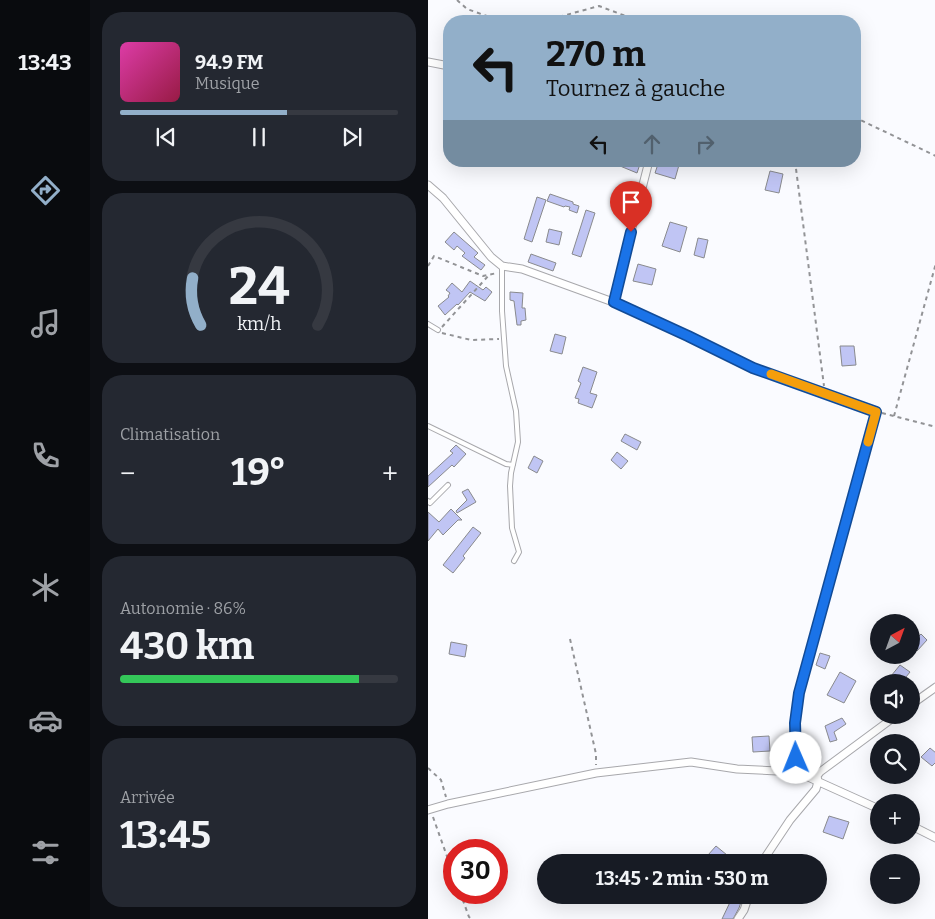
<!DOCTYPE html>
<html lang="fr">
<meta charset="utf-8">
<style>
:root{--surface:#171b24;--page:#242831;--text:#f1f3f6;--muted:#9ea1a6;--line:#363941;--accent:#92afc9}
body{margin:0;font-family:Bitter,serif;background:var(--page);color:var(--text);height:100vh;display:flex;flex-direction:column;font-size:19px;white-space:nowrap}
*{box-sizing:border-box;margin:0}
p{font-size:16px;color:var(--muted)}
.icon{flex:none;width:28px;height:28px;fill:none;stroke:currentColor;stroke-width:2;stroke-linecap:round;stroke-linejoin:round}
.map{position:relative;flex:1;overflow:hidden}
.details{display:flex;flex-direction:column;gap:12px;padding:12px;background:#0d0f14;width:338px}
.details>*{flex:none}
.banner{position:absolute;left:15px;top:15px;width:418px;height:152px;border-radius:20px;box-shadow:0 5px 20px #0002;background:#92afc9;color:#111;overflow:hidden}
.needle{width:32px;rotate:41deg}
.buttons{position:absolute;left:442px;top:614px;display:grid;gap:10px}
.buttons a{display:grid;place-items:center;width:50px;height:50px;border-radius:50%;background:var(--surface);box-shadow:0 5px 20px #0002;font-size:25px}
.speed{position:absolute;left:15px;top:839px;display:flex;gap:10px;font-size:25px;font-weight:700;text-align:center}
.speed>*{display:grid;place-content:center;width:65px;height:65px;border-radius:50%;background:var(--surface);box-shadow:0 5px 20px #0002;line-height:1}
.speed .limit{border:8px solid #d22;background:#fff;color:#111}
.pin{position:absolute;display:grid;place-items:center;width:42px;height:42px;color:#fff;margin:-51px -21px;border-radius:50% 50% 50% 0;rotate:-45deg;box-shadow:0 0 5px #0007}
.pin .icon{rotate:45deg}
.me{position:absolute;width:55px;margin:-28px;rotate:359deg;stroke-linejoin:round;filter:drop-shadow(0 0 4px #0008)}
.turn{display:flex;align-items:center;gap:18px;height:105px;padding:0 20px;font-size:22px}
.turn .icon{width:65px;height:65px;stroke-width:2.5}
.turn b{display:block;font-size:35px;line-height:42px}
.lanes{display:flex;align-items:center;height:48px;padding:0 20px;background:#0003;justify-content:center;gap:25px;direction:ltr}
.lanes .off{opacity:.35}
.big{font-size:38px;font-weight:700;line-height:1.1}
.details .widget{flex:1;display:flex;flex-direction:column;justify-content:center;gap:8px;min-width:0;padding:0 18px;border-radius:20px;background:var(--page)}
.details .dial{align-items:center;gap:0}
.dial svg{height:130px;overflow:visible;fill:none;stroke:var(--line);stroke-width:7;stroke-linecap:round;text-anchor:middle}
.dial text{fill:var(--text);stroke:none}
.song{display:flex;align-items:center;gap:15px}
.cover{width:60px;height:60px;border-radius:8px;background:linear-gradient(135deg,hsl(320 70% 55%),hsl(340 70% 35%))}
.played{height:5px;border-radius:2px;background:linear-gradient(90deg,var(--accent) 60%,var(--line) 60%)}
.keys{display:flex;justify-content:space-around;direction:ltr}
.heat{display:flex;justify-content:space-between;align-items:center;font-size:28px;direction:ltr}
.charge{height:8px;border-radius:4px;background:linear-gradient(90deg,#34c759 86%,var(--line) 0)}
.trip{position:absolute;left:109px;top:854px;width:290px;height:50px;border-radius:25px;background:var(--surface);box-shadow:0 5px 20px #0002;font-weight:700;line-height:50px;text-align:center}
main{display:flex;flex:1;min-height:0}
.tab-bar{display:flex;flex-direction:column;width:90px;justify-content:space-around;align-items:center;background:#090b0e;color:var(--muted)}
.tab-bar .icon{width:35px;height:35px}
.tab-bar .selected{color:var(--accent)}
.tab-bar b{font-size:22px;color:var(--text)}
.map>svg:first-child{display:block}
</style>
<main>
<nav class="tab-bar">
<b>13:43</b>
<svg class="icon selected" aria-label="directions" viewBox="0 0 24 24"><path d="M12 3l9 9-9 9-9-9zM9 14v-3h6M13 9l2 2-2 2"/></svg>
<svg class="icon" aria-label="music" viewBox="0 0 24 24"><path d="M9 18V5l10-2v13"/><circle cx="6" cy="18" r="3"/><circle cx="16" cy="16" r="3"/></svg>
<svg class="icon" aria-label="phone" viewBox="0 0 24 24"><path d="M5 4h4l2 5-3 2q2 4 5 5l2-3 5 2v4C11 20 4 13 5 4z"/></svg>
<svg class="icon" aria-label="climate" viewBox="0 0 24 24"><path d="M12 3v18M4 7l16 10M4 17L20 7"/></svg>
<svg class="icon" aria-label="car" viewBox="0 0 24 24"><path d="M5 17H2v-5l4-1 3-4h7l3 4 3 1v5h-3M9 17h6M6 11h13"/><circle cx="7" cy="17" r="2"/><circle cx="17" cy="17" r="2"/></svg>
<svg class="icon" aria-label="filters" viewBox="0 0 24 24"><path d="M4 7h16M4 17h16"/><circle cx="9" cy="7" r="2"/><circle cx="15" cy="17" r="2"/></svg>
</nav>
<section class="details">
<div class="widget">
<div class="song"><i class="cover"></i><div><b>94.9 FM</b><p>Musique</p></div></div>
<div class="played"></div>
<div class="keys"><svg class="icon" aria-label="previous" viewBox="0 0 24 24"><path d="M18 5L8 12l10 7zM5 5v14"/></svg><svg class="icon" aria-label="pause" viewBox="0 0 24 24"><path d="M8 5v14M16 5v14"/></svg><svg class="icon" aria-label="next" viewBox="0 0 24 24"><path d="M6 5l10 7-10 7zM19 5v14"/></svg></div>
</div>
<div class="widget dial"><svg viewBox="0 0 100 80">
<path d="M14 69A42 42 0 1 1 86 69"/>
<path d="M14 69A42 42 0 0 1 9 40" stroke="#92afc9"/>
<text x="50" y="56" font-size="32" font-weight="700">24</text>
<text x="50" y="72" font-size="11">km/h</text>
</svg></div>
<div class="widget"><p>Climatisation</p>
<div class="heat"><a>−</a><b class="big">19°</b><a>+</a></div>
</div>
<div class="widget"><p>Autonomie · 86%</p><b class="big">430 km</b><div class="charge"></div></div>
<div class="widget"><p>Arrivée</p><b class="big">13:45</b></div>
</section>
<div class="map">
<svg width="508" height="919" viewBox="0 0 508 919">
<rect width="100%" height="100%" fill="#fafbff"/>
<!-- building -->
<path fill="#c0c5f4" stroke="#898a8d" d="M180,161H213L209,173Z
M231,161H238L251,165L247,179L227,173Z
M342,171L355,174L351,193L337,190Z
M122,194L145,202V204L151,206L149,213L141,210L142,207L137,206L136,207L119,201Z
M109,197L118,200L104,242L96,239Z
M158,210L167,213L153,257L144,254Z
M242,222L259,227L252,252L234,246Z
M121,229L134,232L131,245L118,242Z
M26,232L50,253L46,257L57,265L53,270L34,256L37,253L29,246L26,250L17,242Z
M270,238L280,240L276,258L266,255Z
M103,254L128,263L125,271L100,262Z
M210,264L228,269L224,285L205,281Z
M42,281L55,290L58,287L64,292L57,301L42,292L30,305L29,304L17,315L10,306L21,297L20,296L22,293L18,290L24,283L34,292Z
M82,292L95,293L94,308H97L98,320L93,321V325H89L86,301L82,300Z
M127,334L138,337L134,354L122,351Z
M412,346H426L428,365L414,366Z
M155,367L169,372L162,393L169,395L164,408L150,403L151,399L147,398L153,383L150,381Z
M197,434L213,442L209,450L193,441Z
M28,445L38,454L26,467L24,465L0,487V476L25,453L22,451Z
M189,452L200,461L193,469L183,460Z
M106,456L115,461L109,473L100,468Z
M40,489L48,502L29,513L28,511L39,500L34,492Z
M23,509L34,520H30L15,535L10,529L0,541V512L11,522Z
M45,527L53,533L35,556L37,558L25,573L15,565Z
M493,634L499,640L489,651L484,646V643Z
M23,642L39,645L37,657L21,654Z
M392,653L402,656L397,669L388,665Z
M472,665L482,672L474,682L463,676Z
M412,672L428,681L416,703L399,695Z
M414,718L418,724L406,732L409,740L402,742L397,726Z
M341,736L342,751L325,752L324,737Z
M502,748L508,753V762L504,766L493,757Z
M401,816L421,822L415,839L395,832Z
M288,846L299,855L292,862H288L280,855Z
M304,898L313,902L311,908L305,919H294Z"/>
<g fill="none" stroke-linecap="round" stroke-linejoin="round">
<!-- lane casing -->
<g stroke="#a8a8ac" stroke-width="6">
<path id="lane" d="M74,266V311L78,366L88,411L90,442L83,473L82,486L84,528L91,552L86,561
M0,324L10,330
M0,426L78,464L85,465
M0,501L2,503L20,485"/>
</g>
<!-- street casing -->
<g stroke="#a8a8ac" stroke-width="9">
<path id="street" d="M0,62L21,66
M0,185L15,198L63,257L74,266L94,269L185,302L260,336L325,368L448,412L371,693L367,723L369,772
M185,302L221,161
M484,704L508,687
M0,810L20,804L168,773L263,762L309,769L369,772L451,809
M484,826L508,838
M334,862L362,820L388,789L390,781L389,776L392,772L469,715
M310,919L316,910L321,895"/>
</g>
<!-- path -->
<path stroke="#929396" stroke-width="2" stroke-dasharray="4 4" stroke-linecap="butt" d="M29,0L39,9L73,21
M116,21L171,6L211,21
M426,117L508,156
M367,161L396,386
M0,266L6,256L55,276L69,273
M14,327L61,275
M14,333L43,340L71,339
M454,413L508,427
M466,416L508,263
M142,639L168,754V765
M0,768L13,780L18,797
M5,817L26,876
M32,892L41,917L44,919"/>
<!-- lane -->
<use href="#lane" stroke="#fff" stroke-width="4"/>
<!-- street -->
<use href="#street" stroke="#fff" stroke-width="7"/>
</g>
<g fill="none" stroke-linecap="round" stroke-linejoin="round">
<!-- route casing -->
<g stroke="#114b97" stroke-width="12">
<path id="route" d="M203,232L186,302L260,336L325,368L448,412L371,693L367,723L368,758"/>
</g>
<!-- route -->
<use href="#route" stroke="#1a73e8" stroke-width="9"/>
<!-- slow -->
<path stroke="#f59e0b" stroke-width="9" d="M343,374L448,412L440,442"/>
</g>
</svg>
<div class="buttons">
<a><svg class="needle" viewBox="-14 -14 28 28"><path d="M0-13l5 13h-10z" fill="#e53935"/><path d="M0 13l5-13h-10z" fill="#9ea1a6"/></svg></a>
<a><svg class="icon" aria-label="sound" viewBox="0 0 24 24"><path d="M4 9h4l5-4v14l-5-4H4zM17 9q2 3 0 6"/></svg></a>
<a><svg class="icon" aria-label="search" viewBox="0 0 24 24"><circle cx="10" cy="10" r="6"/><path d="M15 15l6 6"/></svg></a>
<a>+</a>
<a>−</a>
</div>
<div class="speed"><div class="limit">30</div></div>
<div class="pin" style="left:203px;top:232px;background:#d93025"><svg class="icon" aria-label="arrive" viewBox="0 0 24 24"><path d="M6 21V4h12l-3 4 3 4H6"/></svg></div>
<svg class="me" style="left:368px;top:758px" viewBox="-20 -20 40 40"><circle r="19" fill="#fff"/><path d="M0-13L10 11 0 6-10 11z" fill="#1a73e8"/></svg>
<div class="trip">13:45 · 2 min · 530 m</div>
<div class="banner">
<div class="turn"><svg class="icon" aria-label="left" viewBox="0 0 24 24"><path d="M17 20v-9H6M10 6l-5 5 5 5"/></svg><div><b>270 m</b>Tournez à gauche</div></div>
<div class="lanes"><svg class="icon" aria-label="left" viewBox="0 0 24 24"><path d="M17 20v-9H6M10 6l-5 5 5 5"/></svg><svg class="icon off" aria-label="ahead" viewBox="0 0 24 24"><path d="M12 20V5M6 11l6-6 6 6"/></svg><svg class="icon off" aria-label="right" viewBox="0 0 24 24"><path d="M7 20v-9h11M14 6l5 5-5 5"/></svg></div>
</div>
</div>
</main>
